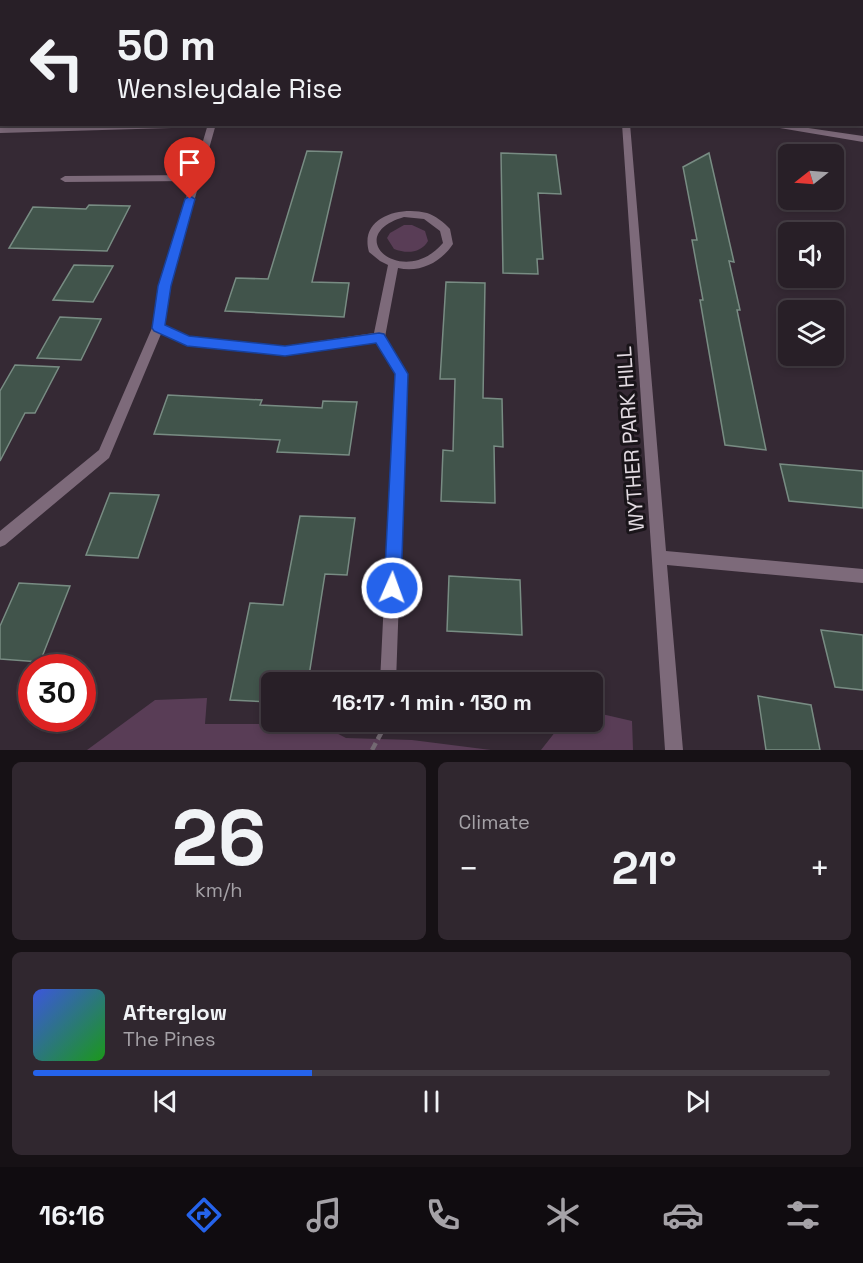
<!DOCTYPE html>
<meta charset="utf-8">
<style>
:root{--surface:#281f27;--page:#30272f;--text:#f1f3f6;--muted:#a5a2a7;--line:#443d44;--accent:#2563eb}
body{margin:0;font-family:"Space Grotesk",sans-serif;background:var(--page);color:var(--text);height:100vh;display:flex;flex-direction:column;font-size:22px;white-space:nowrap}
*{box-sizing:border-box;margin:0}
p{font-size:20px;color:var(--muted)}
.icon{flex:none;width:33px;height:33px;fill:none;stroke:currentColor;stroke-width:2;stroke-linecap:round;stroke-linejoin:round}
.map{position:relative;height:750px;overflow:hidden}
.drawer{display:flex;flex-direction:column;gap:12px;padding:12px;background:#161115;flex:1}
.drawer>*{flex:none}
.guide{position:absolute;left:0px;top:0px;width:864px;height:126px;box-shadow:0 3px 9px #0003,0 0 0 2px var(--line);background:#281f27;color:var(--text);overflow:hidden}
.needle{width:39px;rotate:253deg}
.tools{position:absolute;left:778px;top:144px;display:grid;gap:12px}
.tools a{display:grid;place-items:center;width:66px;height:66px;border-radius:9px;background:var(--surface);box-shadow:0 3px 9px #0003,0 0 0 2px var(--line);font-size:30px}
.speed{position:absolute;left:18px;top:654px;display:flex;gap:12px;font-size:30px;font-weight:700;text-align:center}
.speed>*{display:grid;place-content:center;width:78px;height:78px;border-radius:50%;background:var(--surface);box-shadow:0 3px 9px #0003,0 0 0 2px var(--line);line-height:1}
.speed .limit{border:9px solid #d22;background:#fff;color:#111}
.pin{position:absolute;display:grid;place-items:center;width:51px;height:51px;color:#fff;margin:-62px -26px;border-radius:50% 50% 50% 0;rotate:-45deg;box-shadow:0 0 6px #0007}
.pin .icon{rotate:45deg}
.me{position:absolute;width:66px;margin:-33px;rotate:2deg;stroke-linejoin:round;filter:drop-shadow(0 0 4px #0008)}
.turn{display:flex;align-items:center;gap:21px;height:126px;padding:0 18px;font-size:27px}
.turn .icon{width:78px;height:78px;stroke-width:2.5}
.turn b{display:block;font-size:42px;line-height:51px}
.big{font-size:45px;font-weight:800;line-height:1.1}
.drawer .card{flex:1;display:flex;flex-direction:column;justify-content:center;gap:9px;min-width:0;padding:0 21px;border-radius:9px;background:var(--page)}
.drawer .dial{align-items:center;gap:0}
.dial b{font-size:78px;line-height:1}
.song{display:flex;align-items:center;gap:18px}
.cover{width:72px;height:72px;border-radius:9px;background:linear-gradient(135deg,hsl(230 70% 55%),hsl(120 70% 35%))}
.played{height:6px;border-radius:3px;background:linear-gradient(90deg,var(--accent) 35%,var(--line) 35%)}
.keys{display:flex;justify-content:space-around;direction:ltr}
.heat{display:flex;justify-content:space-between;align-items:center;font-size:33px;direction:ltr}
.drawer .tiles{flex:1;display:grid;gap:12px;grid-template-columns:1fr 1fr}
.card:last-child{grid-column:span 2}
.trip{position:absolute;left:261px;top:672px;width:342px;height:60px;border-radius:9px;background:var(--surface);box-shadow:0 3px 9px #0003,0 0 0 2px var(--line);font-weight:800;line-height:60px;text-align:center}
.menu{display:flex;height:96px;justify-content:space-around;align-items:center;background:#100c10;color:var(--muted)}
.menu .icon{width:42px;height:42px}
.menu .current{color:var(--accent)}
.menu b{font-size:27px;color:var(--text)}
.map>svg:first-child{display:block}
</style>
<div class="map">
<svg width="863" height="750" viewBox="0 0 863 750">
<rect width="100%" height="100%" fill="#352934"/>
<!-- green -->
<path fill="#593d56" d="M0,0H162L2,2L0,58Z
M404,225H412L425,231L428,241C421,253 407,254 394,249L387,238L390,233Z
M207,698L205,724H319L346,738L412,740L491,750H87L155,700Z
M593,712L632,721L633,750H541L563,722H592Z"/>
<!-- building -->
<path fill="#41544b" stroke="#788c83" stroke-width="1.5" d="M307,151L342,152L312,282L349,283L344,317L225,311L236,278L268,279Z
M501,153L556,155L561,194L538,193L543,259H537L538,274L503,273Z
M709,153L734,262L729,261L740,310H737L766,450L725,445L700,300H703L692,240H697L683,167Z
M89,205L130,206L107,251L9,248L33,207L86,209Z
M74,265L113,266L93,302L53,300Z
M446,282L485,283L483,398L502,399L503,447L494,446L495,503L441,501L443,450L453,451L455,379H440Z
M60,317L101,319L81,360L37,358Z
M15,365L59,367L35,413H25L0,461V391Z
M168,395L262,400L260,405L322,408L323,401L357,402L349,455L277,452L280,440L154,434Z
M780,464L863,471V508L789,501Z
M110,493L159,495L138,558L86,555Z
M300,516L355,518L347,575L325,574L308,682H272V702L230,700L250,603L283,605Z
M449,576L520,580L522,635L447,631Z
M19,583L70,586L40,662L0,659V626Z
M821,630L863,635V690L835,687Z
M758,696L811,705L820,750H766Z"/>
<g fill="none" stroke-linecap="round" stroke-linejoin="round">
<!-- path -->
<path stroke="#736972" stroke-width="4.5" stroke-dasharray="8 4" stroke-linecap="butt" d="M372,750L387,722"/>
<!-- minor -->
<path fill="#7d6a7a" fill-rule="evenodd" d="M754,0L766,2H755Z
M862,18H863V22H862Z
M208,124H216L170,286L164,326L189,337L285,346L374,333L388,265L380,261L369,252C359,217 400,206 427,213C434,215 445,223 450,229L453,244C441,262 421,273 398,268L385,337L407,374L396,682H380L395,374L376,342L285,356L187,345L161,334L109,458L5,545L0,547V531L99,450L152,328L160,286L191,181L65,182L60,179L65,176L193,175ZM404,217L424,219L440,231L443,243C403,290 340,236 404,217Z
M622,124H630L666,551L863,569V583L667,565L683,750H665Z"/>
<!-- tertiary -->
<path fill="#7d6a7a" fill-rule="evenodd" d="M181,0H189L179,2Z
M0,67H2V71H0Z
M101,124H210L206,127L0,133V127Z
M756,124H781L863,136V142Z"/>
</g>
<!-- route -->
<path fill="#2563eb" stroke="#184099" stroke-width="1.5" d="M190,196L195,199L171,286L165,325L189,336L285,346L379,333L384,334L408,374L401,588L398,594L392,596L386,594L384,588L395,374L376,343L285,356L187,346L154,331L152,328L158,286L185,199Z"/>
<g text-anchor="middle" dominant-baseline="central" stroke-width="6" stroke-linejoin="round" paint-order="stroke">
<!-- street labels -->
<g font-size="21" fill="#e2dae1" stroke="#191419">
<text transform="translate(630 439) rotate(-94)">WYTHER PARK HILL</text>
</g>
</g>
</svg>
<div class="tools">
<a><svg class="needle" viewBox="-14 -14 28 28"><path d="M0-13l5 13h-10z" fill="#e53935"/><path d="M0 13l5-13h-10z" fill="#a5a2a7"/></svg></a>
<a><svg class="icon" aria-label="sound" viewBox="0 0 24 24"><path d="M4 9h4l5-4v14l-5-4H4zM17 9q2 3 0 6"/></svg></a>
<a><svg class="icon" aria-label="layers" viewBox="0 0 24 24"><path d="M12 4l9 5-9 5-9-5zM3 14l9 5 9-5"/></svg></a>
</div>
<div class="speed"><div class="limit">30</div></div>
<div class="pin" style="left:190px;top:199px;background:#d93025"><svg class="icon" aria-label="arrive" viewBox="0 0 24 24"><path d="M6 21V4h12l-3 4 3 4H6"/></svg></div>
<svg class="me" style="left:392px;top:588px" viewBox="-20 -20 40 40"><circle r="17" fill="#2563eb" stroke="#fff" stroke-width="3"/><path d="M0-11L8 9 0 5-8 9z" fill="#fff"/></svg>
<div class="trip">16:17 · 1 min · 130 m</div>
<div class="guide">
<div class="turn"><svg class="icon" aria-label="left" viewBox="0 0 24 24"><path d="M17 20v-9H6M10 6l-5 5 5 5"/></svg><div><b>50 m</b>Wensleydale Rise</div></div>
</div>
</div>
<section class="drawer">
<div class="tiles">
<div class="card dial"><b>26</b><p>km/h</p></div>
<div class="card"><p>Climate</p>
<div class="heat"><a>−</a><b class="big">21°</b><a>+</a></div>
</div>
<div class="card">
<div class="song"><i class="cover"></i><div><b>Afterglow</b><p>The Pines</p></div></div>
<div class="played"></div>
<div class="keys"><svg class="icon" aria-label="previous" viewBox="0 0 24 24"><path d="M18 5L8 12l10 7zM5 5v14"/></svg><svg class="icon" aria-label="pause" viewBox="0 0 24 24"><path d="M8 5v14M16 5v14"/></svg><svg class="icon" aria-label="next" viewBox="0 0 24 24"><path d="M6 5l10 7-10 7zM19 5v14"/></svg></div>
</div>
</div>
</section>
<nav class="menu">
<b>16:16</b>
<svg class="icon current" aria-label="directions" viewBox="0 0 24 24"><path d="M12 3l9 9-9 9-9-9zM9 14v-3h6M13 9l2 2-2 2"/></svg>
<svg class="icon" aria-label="music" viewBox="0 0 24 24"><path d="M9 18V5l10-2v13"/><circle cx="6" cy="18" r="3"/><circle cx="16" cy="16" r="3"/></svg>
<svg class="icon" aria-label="phone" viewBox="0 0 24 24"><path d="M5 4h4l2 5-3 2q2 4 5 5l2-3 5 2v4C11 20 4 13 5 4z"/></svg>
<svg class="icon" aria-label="climate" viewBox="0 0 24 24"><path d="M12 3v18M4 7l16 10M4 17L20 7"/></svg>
<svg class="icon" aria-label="car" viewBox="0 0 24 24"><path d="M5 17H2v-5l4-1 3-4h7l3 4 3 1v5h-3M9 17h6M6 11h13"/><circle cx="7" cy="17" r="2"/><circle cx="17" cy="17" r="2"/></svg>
<svg class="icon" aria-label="filters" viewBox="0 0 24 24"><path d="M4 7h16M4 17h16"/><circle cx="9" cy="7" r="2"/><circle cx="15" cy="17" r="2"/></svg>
</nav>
